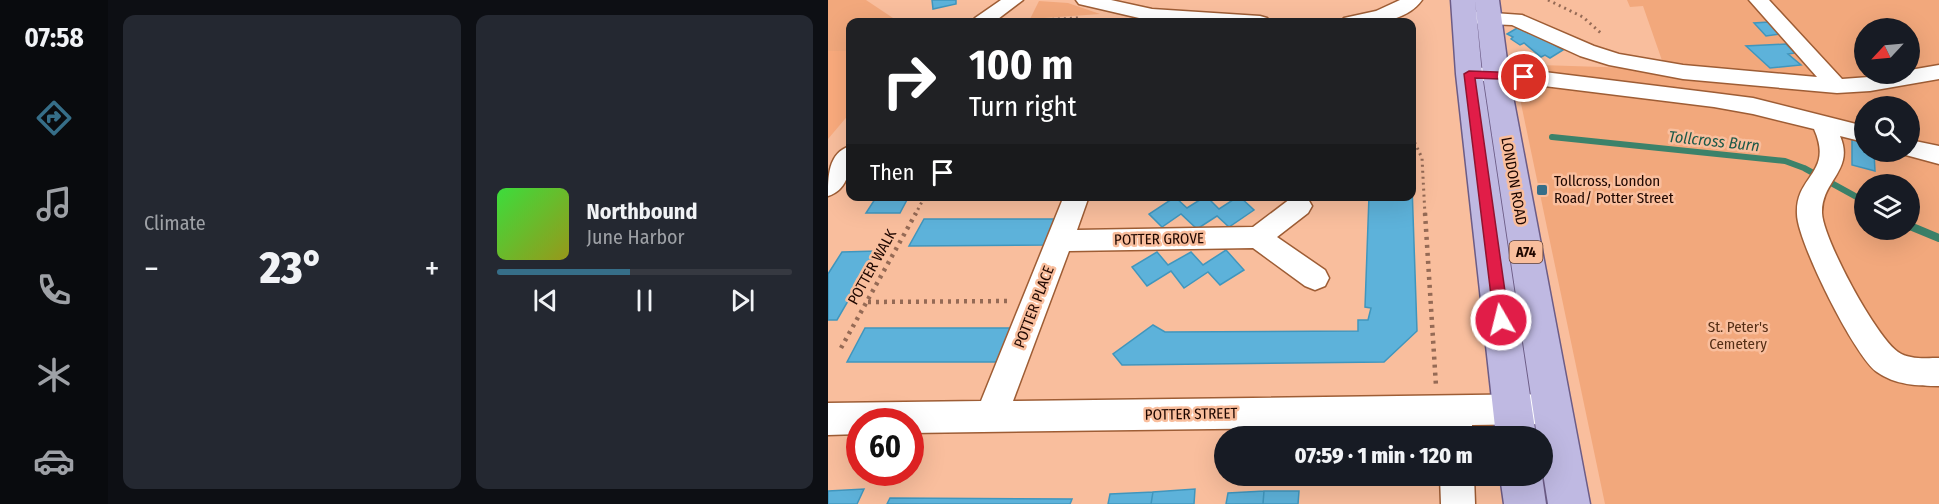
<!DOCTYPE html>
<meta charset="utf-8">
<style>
:root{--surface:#171b24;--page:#242831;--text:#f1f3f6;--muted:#9ea1a6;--line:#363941;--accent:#366e88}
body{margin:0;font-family:"Fira Sans Condensed",sans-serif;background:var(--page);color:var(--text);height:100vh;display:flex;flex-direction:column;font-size:22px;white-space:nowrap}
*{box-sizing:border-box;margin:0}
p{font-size:20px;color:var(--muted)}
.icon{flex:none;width:33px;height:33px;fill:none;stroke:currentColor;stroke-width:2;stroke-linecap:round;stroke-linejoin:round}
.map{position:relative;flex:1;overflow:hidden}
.drawer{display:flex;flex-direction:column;gap:15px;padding:15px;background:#0d0f14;width:720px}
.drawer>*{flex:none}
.guide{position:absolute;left:18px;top:18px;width:570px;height:183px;border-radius:12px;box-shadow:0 6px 24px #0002;background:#202124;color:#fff;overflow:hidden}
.needle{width:39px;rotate:244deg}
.tools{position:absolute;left:1026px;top:18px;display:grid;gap:12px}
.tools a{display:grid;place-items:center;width:66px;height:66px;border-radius:50%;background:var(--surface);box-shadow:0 6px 24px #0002;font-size:30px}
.speed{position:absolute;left:18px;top:408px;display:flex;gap:12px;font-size:30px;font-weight:700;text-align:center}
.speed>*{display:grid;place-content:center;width:78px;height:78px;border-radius:50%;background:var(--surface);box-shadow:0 6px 24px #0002;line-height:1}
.speed .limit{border:9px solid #d22;background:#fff;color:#111}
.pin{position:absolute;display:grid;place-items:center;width:51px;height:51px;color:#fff;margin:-26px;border:3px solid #fff;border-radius:50%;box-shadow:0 2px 6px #0007}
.me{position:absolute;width:66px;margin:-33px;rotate:352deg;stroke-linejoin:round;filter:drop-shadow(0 0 4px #0008)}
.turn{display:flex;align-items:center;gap:21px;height:126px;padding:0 24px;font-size:27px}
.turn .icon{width:78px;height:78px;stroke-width:2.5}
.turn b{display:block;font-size:42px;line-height:51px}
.then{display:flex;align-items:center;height:57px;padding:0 24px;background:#0003;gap:12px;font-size:22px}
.big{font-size:45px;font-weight:800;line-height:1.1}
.drawer .tile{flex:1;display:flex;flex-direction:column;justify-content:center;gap:9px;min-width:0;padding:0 21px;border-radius:12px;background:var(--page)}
.song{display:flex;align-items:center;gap:18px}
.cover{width:72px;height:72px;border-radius:9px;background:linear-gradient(135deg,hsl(120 70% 55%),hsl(60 70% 35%))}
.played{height:6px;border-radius:3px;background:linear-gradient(90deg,var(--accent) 45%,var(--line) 45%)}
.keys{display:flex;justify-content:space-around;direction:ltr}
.heat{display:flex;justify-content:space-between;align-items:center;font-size:33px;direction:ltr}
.drawer .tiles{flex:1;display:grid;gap:15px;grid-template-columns:repeat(2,1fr)}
.trip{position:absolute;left:386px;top:426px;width:339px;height:60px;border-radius:30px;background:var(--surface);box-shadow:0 6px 24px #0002;font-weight:800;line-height:60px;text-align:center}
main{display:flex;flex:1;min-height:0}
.dock{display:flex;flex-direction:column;width:108px;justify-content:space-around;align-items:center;background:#090b0e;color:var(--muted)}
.dock .icon{width:42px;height:42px}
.dock .active{color:var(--accent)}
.dock b{font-size:27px;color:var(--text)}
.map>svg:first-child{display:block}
</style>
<main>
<nav class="dock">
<b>07:58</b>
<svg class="icon active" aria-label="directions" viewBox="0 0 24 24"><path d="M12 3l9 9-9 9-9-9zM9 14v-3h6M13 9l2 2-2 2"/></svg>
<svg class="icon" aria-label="music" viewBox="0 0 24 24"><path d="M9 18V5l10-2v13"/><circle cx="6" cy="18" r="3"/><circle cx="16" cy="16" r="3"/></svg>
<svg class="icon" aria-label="phone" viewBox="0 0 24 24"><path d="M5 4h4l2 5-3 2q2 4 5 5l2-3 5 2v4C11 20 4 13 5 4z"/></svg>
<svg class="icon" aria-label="climate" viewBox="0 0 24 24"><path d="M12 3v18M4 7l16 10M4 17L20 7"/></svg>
<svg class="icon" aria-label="car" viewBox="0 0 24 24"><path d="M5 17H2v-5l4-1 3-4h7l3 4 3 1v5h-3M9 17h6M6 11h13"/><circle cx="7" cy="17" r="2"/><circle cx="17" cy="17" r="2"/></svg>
</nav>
<section class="drawer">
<div class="tiles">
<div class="tile"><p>Climate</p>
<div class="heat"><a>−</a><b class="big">23°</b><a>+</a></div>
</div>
<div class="tile">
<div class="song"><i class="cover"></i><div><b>Northbound</b><p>June Harbor</p></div></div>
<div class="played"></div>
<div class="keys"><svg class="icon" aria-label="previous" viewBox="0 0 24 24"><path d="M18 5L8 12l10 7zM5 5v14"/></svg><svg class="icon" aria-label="pause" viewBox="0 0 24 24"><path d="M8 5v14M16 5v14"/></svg><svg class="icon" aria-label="next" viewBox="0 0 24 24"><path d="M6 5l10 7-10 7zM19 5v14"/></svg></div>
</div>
</div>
</section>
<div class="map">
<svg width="1111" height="504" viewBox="0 0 1111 504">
<rect width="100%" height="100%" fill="#f9be9d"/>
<!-- built -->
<path fill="#faab7d" d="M0,51H22V113L0,139Z"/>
<!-- green -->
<path fill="#f2a87c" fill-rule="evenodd" d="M0,0H38L71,22H22V51H0Z
M799,0H1111V504H777L691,94L690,87L700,83L698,71L684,64L837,69L815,6L802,7ZM1036,28H1082V74H1036ZM1036,106H1082V152H1036ZM1036,184H1082V230H1036Z
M211,1L240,3L272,14L202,19Z"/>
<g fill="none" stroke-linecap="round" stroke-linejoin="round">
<!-- stream-far1 -->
<path stroke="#3c826a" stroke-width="6" d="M724,137L957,161L976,168L1036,201"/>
<!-- stream -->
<path stroke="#3c826a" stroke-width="8" d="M1082,226L1111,238"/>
</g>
<!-- building -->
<path fill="#5db2da" stroke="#4096bd" stroke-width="1.5" d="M104,0H128V4L105,9Z
M941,22L952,34L938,36L926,23Z
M691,27L700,33L703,31L735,50L722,58L717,55L713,57L696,43L692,45L683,39L685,37L679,34Z
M958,44L967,53L960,54L973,65L942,68L918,46Z
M1024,139L1036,142V152H1046L1047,171L1024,165Z
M584,185L589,331L556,362L294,365L285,354L325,325L337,332L530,331V320H540L543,308L537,307L541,196H584Z
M49,196H81L72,213H38Z
M378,196L391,209L411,196L426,210L401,227L389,216L369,229L353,214L334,227L321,214L347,197L359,208Z
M96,219H227L217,245L81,246Z
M398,250L416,270L392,285L380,272L356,288L343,271L319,286L304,267L329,252L340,265L363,252L375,265Z
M49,251L9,320H0V274L14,252Z
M37,328H187L173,362H19Z
M36,489L29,504H0V491Z
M367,489L366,504H323L325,492Z
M436,491L435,504H398L400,493Z
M436,491H471L470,504H435Z
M325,492L323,504H280L282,494Z
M62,498L244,499L242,504H59Z"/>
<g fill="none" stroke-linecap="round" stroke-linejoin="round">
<!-- minor casing -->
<g stroke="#9e5d35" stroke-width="3">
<path id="minor" d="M173,0H195L166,22H144L147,18Z
M248,0H283L324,9L432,16L439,18L442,22L324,21L251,4Z
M572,0H594C577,24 538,25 513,22L516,18L548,11Z
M921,0H941L1014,79L1082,74V70L1111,65V79L1042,91L1009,93L855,79L781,65L752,56L684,25L637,23L630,21L627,17L630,13L637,11L694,15L766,46L791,54L855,65L989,77Z
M641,67L708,71L886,93L925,98L1036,126V142L1012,136C1027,170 993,181 994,213C995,239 1048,337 1070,352C1081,360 1099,358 1111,358V386C1090,386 1067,385 1049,372C1027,357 969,241 969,214C967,175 1006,174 986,129L925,114L886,107L708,85L633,79L630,74L633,69Z
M1082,140L1111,146V164L1074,154L1072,152H1082Z
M22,146C24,165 21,190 0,196C0,177 0,153 22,146Z
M236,196H261L249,230L425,227L462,199L470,196L480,199L484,206L480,213L449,237L497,270L501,278L497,286L487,290L477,286L425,248L241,251L185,401L725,394L736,398L741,409L736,420L725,424L644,425V436H612L611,426L82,433V422H32V434L0,435V403L153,401Z
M612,476H646L647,504H613Z"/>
</g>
<!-- major casing -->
<g stroke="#6c5c86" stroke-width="3">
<path id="major" d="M623,0H647L654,74L708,436H668L628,74Z
M647,0H671L681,75L762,504H720L714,467V436H709L655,75Z
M672,476H714L718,504H676Z"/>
</g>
<!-- path-far1 -->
<path stroke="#956a55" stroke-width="3" stroke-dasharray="2 4" stroke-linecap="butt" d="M720,0L755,17L775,35
M194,21L250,18
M584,137L594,158L597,215
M87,215L97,196"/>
<!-- path -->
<path stroke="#956a55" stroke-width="4.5" stroke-dasharray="3 5" stroke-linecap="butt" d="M597,213L608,386
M40,302L182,301
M13,348L88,213"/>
<!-- minor -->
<use href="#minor" fill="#fff" fill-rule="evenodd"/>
<!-- major -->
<use href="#major" fill="#bfb9e2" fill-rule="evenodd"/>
</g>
<!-- route -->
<path fill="#e11d48" stroke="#92132f" stroke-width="1.5" d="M641,71L696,73L701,77L696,80L647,78L681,320L679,325L673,327L668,325L666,320L636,74Z"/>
<!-- markers -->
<rect fill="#366e88" stroke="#f9be9d" stroke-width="2" x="708" y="184" width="12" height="12" rx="3"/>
<g text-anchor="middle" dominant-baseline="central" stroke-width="5" stroke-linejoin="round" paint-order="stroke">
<!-- shield labels -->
<rect fill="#f9be9d" stroke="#603e2f" stroke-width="1.5" x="681.5" y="241" width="33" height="22" rx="4.5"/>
<g font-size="14" font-weight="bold" fill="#1f0700">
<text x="698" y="252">A74</text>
</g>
<!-- street labels -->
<g font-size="15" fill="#1f0700" stroke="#f9be9d">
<text transform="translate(686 181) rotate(80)">LONDON ROAD</text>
<text transform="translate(331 239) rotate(-1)">POTTER GROVE</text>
<text transform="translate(44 267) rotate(-61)">POTTER WALK</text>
<text transform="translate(206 307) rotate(-69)">POTTER PLACE</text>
<text transform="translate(363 414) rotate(-1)">POTTER STREET</text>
</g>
<!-- poi labels -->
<g font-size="15" fill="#1f0700" stroke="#f9be9d" text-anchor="start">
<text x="726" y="181">Tollcross, London<tspan x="726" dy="17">Road/ Potter Street</tspan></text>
</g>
<!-- park labels -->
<g font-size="15" fill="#552e15" stroke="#f9be9d">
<text x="910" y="327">St. Peter's<tspan x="910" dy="17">Cemetery</tspan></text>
</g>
<!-- water labels -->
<g font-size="16" font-style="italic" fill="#1c5948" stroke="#f9be9d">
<text transform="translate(886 141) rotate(6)">Tollcross Burn</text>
</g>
</g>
</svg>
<div class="tools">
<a><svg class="needle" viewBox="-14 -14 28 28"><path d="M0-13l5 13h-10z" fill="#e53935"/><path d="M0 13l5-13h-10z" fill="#9ea1a6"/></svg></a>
<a><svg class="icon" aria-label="search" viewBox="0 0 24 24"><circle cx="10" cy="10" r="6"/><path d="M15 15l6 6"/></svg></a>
<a><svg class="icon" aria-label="layers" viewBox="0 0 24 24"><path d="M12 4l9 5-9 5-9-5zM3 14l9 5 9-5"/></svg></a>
</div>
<div class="speed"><div class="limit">60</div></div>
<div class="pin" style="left:696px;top:77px;background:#d93025"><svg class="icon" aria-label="arrive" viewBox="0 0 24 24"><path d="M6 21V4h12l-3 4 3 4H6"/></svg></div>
<svg class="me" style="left:673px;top:320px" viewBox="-20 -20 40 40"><circle r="17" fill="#e11d48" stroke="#fff" stroke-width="3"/><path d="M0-11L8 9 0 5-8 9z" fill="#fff"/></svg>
<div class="trip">07:59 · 1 min · 120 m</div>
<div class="guide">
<div class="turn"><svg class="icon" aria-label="right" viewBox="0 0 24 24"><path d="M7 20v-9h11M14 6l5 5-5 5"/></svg><div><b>100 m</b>Turn right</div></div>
<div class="then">Then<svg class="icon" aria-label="arrive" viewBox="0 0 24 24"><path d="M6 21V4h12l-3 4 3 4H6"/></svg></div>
</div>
</div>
</main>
